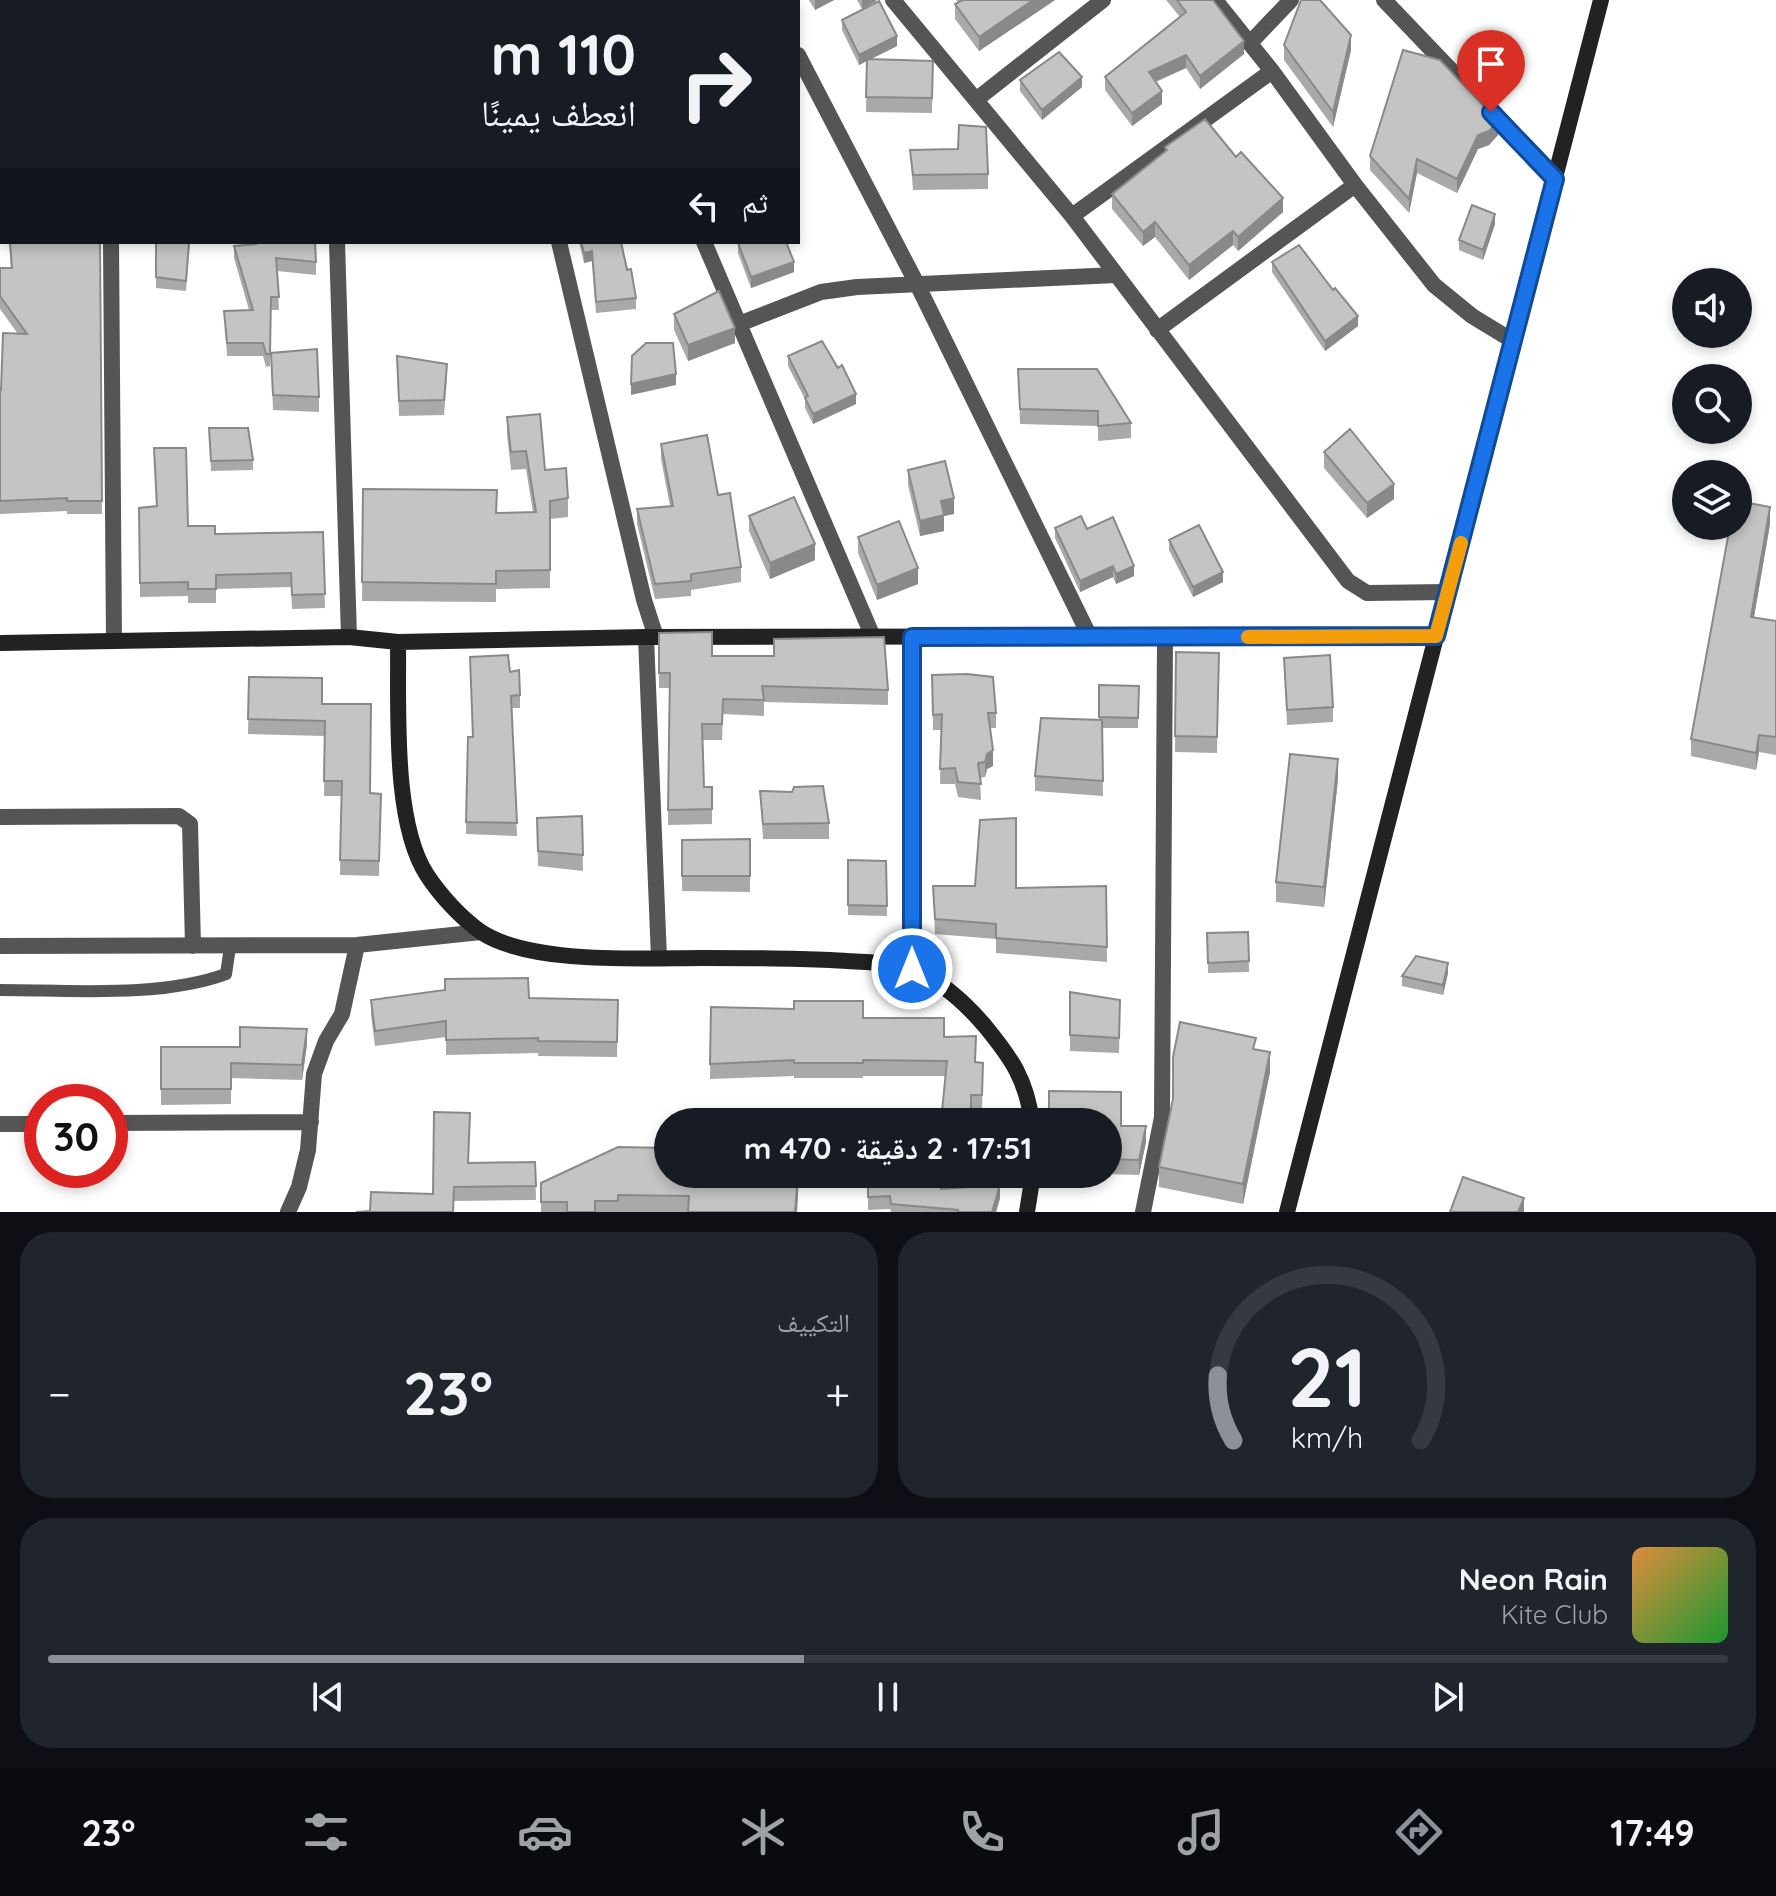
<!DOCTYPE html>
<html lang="ar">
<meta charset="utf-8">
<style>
:root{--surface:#171b24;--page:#20242c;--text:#f1f3f6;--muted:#9ea1a6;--line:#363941;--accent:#8c9099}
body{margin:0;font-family:Quicksand,"Noto Naskh Arabic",sans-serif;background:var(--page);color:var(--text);direction:rtl;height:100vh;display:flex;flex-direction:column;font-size:30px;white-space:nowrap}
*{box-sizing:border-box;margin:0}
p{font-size:26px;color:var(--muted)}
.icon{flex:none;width:44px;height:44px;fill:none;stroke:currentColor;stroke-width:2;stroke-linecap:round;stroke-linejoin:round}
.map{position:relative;height:1212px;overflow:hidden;direction:ltr}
.side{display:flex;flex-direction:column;gap:20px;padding:20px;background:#0d0f14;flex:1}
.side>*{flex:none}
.hud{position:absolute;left:0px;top:0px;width:800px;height:244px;box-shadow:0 4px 12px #0003;direction:rtl;background:#171b24;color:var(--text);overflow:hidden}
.controls{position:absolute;left:1672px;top:268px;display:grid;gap:16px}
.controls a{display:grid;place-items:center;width:80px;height:80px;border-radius:50%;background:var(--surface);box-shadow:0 4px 12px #0003;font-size:40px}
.speed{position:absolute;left:24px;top:1084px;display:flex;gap:16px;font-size:40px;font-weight:700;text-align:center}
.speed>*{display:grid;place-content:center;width:104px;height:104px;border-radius:50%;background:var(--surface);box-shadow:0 4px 12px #0003;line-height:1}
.speed .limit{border:12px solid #d22;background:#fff;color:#111}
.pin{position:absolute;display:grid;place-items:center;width:68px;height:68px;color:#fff;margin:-82px -34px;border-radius:50% 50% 50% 0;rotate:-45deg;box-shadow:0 0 8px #0007}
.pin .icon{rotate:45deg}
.me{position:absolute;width:88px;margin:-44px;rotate:0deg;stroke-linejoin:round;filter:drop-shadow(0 0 6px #0008)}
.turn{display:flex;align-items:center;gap:28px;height:168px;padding:0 32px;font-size:36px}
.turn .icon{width:104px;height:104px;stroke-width:2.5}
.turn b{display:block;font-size:56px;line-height:68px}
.then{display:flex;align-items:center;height:76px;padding:0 32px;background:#0003;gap:16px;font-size:30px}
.big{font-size:60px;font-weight:800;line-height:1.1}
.side .card{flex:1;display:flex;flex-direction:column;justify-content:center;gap:12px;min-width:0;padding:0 28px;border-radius:32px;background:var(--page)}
.side .dial{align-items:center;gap:0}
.dial svg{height:208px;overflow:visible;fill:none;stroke:var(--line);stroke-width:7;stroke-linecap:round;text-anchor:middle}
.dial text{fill:var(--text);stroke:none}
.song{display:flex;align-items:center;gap:24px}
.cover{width:96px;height:96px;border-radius:12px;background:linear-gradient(135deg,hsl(30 70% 55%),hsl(130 70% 35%))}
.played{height:8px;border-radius:4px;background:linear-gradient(90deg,var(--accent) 45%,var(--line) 45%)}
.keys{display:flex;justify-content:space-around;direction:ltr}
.heat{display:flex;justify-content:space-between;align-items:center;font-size:44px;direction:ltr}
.side .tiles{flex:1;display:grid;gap:20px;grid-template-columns:1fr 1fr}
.card:last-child{grid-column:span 2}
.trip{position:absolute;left:654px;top:1108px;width:468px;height:80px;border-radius:40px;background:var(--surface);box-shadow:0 4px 12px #0003;font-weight:800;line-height:80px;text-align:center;direction:rtl}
.menu{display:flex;height:128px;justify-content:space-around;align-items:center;background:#090b0e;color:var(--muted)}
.menu .icon{width:56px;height:56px}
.menu .selected{color:var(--accent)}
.menu b{font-size:36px;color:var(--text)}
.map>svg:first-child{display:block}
</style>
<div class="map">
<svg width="1776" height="1212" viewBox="0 0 1776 1212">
<rect width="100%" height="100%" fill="#fff"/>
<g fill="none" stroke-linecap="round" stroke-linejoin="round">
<!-- lane -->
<path stroke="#555" stroke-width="12" d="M0,990C70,990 161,998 226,974L230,947"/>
<!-- street -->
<path stroke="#555" stroke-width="16" d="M329,0V2
M597,0L598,2
M770,0L771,2
M893,0L1072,216L1348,581L1367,593L1448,592
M1215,0L1272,71L1355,185L1434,285L1472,316L1513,341
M1384,0L1555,179
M22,2V0
M1250,43L1291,0
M798,55L918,286L1089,635
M977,99L1103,0
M1072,216L1272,71
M111,242L114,641
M337,242L349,637
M559,242L644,600L656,637
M704,242L873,637
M739,324L821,292L857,287L1116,275
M1157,330L1355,185
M646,637L659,958
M0,817L179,816L190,824L193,946
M0,946L357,945L481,932
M912,969V637
M110,1123L311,1122
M0,1124H42
M288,1212L299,1187L308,1150L314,1074L326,1041L342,1014L357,945
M1143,1212L1162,1117L1165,638"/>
<!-- secondary -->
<path stroke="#222" stroke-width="16" d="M398,642C399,705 392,822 427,875C440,895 461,918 481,932C531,965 643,958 702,958C745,958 787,958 830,960C854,962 892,961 914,970C941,981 967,1005 985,1026C1012,1059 1026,1079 1032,1122
M0,643L349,637L398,642L646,637L1436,636
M1027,1212L1033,1174
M1287,1212L1601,0"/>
</g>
<!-- wall -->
<path fill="#a9a9a9" d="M0,0L2,2V40H0Z
M809,0H834L815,10Z
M857,0H876V1L862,9Z
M956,0H1055L979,51L955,19V4L958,2Z
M1166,0H1213L1244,54L1200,89L1186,68L1156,82L1162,104L1132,126L1105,90V77L1180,17Z
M842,20L897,46L871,59L933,61L932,113L866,112L867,61L859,65L842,30Z
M1284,45L1351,50L1333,127L1284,60Z
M1020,80L1082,87L1042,120L1020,91Z
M1498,135L1489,145L1478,149L1457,193L1417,173L1409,213L1370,170V156Z
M1165,147L1283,212L1238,251L1233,245L1189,280L1155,237L1143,246L1112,209V194L1165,151Z
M910,150L988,174V189L913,190Z
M1495,224L1483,260L1459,250V240Z
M9,242H100L102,514H67V511L0,514V390L18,334L0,309V268H11Z
M156,242H190L186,291L156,288Z
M579,242H621L636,298V309L596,313L592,261L584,263Z
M738,243L794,272L751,288L738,253Z
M234,246L316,262V275L277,271L279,310H271L270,366L266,367L263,356H227L224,311L249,310L234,258Z
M1272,262L1358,326L1325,351L1272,272Z
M674,314L735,343L688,361L674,330Z
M271,353L319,397V412L273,410Z
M397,356L447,379L444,415L399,416Z
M788,356L856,404L813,424L805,408V399L788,366Z
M1018,369L1131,423V438L1098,441V426L1020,424Z
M507,417L568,498V517L550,519V588L496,589V602L362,601L363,489L497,513L533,512L526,469L511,470L507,435Z
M209,428L253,460V470L211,471Z
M661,444L718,495L741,567V582L691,590V596L655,599L637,524V509L670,506L661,459Z
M154,448L188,526L215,534L323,532L325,608L292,609L291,587L216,589V603H188V596L140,597L139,508L156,506Z
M1324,452L1394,499L1367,518L1324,468Z
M908,470L954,514L944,516V531L920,536L908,485Z
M749,516L815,560L770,579L749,531Z
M1770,524L1754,617L1776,621V755L1759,752L1756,770L1691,756V739Z
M1055,528L1087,529L1134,576L1116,584L1113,577L1080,592L1055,538Z
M858,537L918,584L877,600L858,553Z
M1169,540L1223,582L1193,597L1169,550Z
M659,633L712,656L888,690V705L764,702V716L723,714L722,740H703L704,787H712V824L668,825L669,688H659Z
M1176,652L1219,653L1217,753L1175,752Z
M1284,658L1333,707V722L1287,725Z
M510,672L520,695V708H512L517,836L466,834V822Z
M932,675L996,713V728H990L993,766L987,769L985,777L980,778L981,800L958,797L955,784H940L941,730H933Z
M249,677L322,704L370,793L381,794L379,876L340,875L341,796H324L325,736L248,734Z
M1099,685L1139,686L1138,728H1102L1103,796L1035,791V776L1099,720Z
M1338,779L1324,907L1276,902V882Z
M760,791L792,792L829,823V839H763Z
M582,816L583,871L538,866L537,818Z
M750,839V892L682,891V840Z
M848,860L886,861L887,916L848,915Z
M933,886L1016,888L1106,886L1107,962L996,953V939L935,934Z
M1248,932L1249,972L1208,973L1207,933Z
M1448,973L1443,995L1402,986V976Z
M1070,992L1120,1015L1119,1053L1070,1051Z
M529,998L618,1000L617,1057L538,1056V1053L446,1055V1037L375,1046L371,1015V1000Z
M711,1007L863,1018L944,1037L976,1062L983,1063L982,1111L971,1110V1122H942L945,1076H863V1078H794V1076L710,1079Z
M307,1044L302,1080L231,1078V1104L161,1105V1047H240Z
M1256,1049L1270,1072L1243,1204L1159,1187V1167Z
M1108,1122L1121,1126L1146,1142L1139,1175L1104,1174H1108Z
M535,1162L536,1200L454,1201L370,1211L433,1194L469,1163Z
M799,1174L797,1212H541V1183Z
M868,1174L941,1189L1000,1198L996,1212H891L890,1209L868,1210Z"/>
<!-- shaded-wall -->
<path fill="#898989" d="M815,0H834L815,10Z
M862,0H876V1L862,9Z
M1033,0H1055L979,51V37Z
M1351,35V50L1333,127V112Z
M897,36V46L859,65V55Z
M1244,41V54L1200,89V76Z
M1186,55V68L1149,84V72Z
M1082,77V87L1042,120V110Z
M1162,91V104L1132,126V113Z
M1498,121V135L1489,145L1478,149L1457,193V179L1478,135Z
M1417,159V173L1409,213V199Z
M1283,198V212L1238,251V237Z
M1495,214V224L1483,260V250Z
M1155,222V237L1143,246V232Z
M1233,231V245L1189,280V265Z
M592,251V261L584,263V253Z
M794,262V272L751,288V277Z
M1358,316V326L1325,351V341Z
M735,328V343L688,361V345Z
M676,374V385L631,395V384Z
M856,394V404L813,424V414Z
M1394,484V499L1367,518V503Z
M954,498V514L944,516V531L920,536V521L941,501Z
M1770,507V524L1751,634V617Z
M815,544V560L770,579V563Z
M1113,566V577L1080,592V581Z
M1134,566V576L1116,584V574Z
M918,568V584L877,600V585Z
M1223,572V582L1193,597V587Z
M1759,735V752L1756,770V753Z
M993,750V766L987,769L985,777V762L987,754Z
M1338,759V779L1324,907V887Z
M1448,963V973L1443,995V985Z
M307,1029V1044L302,1080V1065Z
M1270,1052V1072L1243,1204V1184Z
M1146,1126V1142L1139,1175V1160Z
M798,1174H799L797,1212H795Z
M1000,1185V1198L996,1212H992Z
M1524,1198V1212H1518Z"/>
<!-- building -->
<path fill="#c4c4c4" stroke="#898989" stroke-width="2" d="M0,0H7V2H2V26H0Z
M69,0H103V2H69Z
M165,0H216V2H165Z
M963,0H1033L979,37L955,4Z
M1177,0H1213L1244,41L1200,76L1186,55L1149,72L1162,91L1132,113L1105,77L1186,12Z
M1301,0H1320L1351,35L1333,112L1284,45Z
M879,1L897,36L859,55L842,20Z
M1403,50L1440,60L1498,121L1489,131L1478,135L1457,179L1417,159L1409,199L1370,156Z
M1059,52L1082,77L1042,110L1020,80Z
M867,59L933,61L932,98L866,97Z
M1205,119L1236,157L1241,152L1283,198L1238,237L1233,231L1189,265L1155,222L1143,232L1112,194L1167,150L1165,147Z
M959,125L986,127L988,174L913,175L910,150L958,149Z
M1472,205L1495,214L1483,250L1459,240Z
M10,242H100L102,501H67V498L0,501V390H1L3,333L27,334L0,296V268H12Z
M156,242H189L186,281L156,277Z
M256,242H315L316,262L276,258L279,297H271L270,354H266L263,343H227L224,311L253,310L234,246L256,244Z
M581,242H621L627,270L631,269L636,298L596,302L592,251L584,253Z
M740,242H786L794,262L751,277L738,243Z
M1299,245L1333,290L1335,288L1358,316L1325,341L1272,262Z
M719,291L735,328L688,345L674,314Z
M822,341L838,368L842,365L856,394L813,414L805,398L808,396L788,356Z
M646,343H673L676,374L631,384L632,356Z
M317,349L319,397L273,395L271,353Z
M397,356L447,364L444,400L399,401Z
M1018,369H1097L1131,423L1098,426V411L1020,409Z
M540,414L545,470L566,468L568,498L550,501V570L496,571V584L362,582L363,489L497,490L496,513L536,512L526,451L511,452L507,417Z
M209,428H248L253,460L211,461Z
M1350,429L1394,484L1367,503L1324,452Z
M707,435L718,495L730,493L741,567L691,574V581L655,584L637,509L673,506L661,444Z
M154,448H186L188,526H215V534L323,532L325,594L292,595L291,573L216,575V589H188V582L140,583L139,508L157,506Z
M945,461L954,498L941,501L944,515L920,521L908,470Z
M794,497L815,544L770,563L749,516Z
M1738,501L1770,507L1751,617L1776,621V737L1759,735L1756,753L1691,739L1730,526H1738Z
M1081,516L1087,529L1113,517L1134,566L1116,574L1113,566L1080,581L1055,528Z
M899,521L918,568L877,585L858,537Z
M1199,525L1223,572L1193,587L1169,540Z
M712,632V656H774V639L884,637L888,690L762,686L764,700L723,699L722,724H702L704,787H712V809L668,810L670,673H659V633Z
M1176,652L1219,653L1217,737L1175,736Z
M508,655L510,672L519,670L520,695L511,696L517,823L466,822L468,737H473L470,657Z
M1330,655L1333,707L1287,710L1284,658Z
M967,674L993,677L996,713H988L993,750L987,754L985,762L978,763L981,784L958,782L955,768L940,769L942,714L933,715L932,675Z
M249,677L322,678V704H371L370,793L381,794L379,861L340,860L342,781H324L325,721L248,719Z
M1099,685L1139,686L1138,718L1099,717Z
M1041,718L1102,720L1103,781L1035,776Z
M1290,754L1338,759L1324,887L1276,882Z
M823,786L829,823L763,824L760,791L792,792L794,787Z
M582,816L583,855L538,851L537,818Z
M1016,818V888L1106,886L1107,947L996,938V924L935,919L933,886H975L980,820Z
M750,839V876H682V840Z
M848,860L886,861L887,906L848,905Z
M1248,932L1249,961L1208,963L1207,933Z
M1416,956L1448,963L1443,985L1402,976Z
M528,978L529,998L618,1000L617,1042L538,1041V1038L446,1040V1021L375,1031L371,1000L445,990V979Z
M1070,992L1120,1000L1119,1038L1070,1035Z
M794,1001H863V1018H944V1037L976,1036L975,1062L983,1063L982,1095H971V1112L942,1111L947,1061L863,1060V1063H794V1060L710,1064L711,1007L794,1009Z
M1180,1022L1256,1038L1253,1049L1270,1052L1243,1184L1159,1167L1173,1099V1057Z
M240,1027L307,1029L302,1065L231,1063V1089H161V1047H240Z
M1049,1091L1121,1092V1126H1146L1139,1160L1108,1159V1122H1049Z
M434,1112L470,1113L468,1163L535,1162L536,1186L454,1187L453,1212H356L370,1211L371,1192L433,1194Z
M618,1147L668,1148V1174H798L795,1212H688L689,1196L618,1195V1201H595V1212H567V1202H541V1183Z
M868,1174L941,1175V1189L1000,1185L992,1212H958V1210L891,1204L890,1196L868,1197Z
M1463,1177L1524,1198L1518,1212H1450Z"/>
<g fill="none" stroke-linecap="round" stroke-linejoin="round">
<!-- route casing -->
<g stroke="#114b97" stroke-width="20">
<path id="route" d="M912,969V637L1436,636L1555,179L1491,112"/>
</g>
<!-- route -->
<use href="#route" stroke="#1a73e8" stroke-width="14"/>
<!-- slow -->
<path stroke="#f59e0b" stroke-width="14" d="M1248,637L1436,636L1461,543"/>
</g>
</svg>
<div class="controls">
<a><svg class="icon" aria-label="sound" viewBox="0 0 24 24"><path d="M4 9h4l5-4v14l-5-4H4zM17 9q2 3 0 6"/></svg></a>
<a><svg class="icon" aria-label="search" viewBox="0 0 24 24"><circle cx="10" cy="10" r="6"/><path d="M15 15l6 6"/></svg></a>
<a><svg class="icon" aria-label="layers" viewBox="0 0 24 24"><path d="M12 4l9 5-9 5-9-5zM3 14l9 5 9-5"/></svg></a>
</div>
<div class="speed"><div class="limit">30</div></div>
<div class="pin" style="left:1491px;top:112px;background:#d93025"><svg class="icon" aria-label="arrive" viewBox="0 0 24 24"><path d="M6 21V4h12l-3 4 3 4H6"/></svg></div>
<svg class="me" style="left:912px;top:969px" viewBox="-20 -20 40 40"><circle r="17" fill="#1a73e8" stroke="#fff" stroke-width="3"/><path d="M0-11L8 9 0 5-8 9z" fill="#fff"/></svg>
<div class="trip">17:51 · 2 دقيقة · 470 m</div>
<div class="hud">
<div class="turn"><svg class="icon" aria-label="right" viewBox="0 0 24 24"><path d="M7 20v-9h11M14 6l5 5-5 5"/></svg><div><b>110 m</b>انعطف يمينًا</div></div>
<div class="then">ثم<svg class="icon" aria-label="left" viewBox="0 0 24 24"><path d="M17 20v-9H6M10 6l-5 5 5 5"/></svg></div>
</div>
</div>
<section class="side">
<div class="tiles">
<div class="card dial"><svg viewBox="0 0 100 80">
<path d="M14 69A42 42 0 1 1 86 69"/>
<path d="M14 69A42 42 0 0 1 8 44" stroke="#8c9099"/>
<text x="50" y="56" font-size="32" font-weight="700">21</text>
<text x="50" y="72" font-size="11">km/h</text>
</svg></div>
<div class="card"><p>التكييف</p>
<div class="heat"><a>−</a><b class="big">23°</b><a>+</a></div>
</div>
<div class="card">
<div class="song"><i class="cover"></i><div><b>Neon Rain</b><p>Kite Club</p></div></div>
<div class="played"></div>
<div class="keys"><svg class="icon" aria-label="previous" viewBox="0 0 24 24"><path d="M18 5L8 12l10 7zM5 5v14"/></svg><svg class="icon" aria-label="pause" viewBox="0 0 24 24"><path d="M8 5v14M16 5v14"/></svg><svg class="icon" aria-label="next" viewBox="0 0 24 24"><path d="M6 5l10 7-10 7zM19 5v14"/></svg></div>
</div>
</div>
</section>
<nav class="menu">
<b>17:49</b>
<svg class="icon selected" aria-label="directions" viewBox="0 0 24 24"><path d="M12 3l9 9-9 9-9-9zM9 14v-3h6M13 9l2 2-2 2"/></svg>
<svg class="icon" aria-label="music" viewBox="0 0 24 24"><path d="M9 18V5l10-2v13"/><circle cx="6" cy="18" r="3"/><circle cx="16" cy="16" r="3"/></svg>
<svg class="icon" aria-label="phone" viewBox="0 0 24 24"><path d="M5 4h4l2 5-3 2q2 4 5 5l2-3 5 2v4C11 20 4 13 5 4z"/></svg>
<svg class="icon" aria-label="climate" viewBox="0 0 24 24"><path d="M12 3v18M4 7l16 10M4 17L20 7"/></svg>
<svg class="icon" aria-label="car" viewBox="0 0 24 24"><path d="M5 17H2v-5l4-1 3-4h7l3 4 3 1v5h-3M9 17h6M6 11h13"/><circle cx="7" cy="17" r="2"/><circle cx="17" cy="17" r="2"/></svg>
<svg class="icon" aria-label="filters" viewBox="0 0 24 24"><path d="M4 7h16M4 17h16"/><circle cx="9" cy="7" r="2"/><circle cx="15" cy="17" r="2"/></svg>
<b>23°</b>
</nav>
